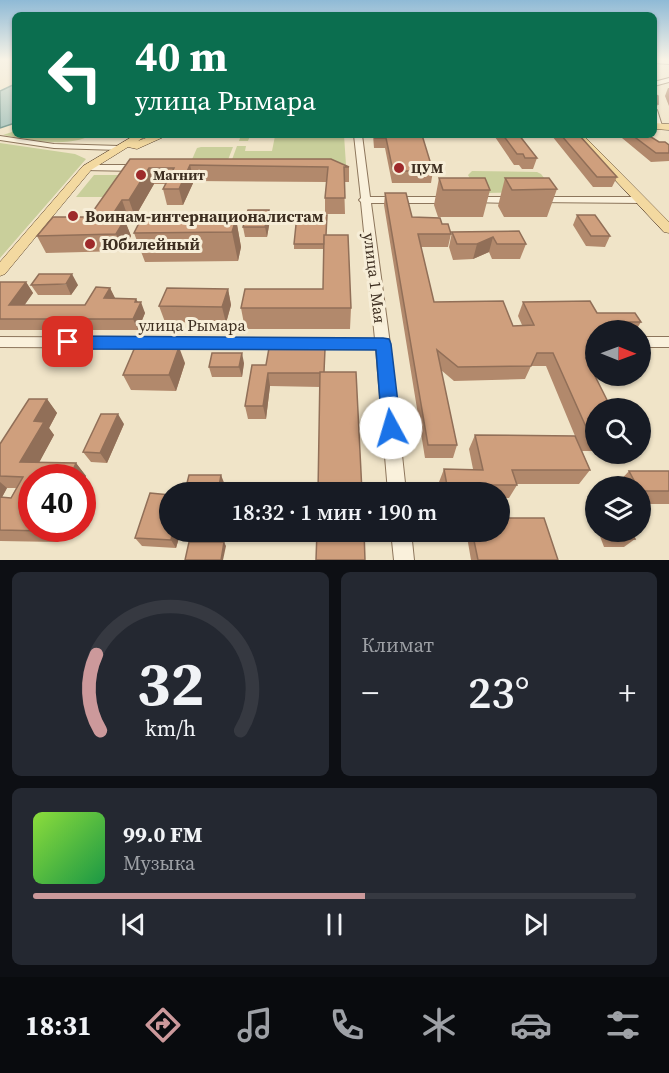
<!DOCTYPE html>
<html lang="ru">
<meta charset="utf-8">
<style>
:root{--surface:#171b24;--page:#242831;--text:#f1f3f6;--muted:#9ea1a6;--line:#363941;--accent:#cc999b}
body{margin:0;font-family:"Source Serif 4",serif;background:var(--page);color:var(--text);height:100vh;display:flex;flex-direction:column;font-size:22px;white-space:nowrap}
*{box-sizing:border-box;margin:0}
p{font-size:20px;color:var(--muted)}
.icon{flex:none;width:33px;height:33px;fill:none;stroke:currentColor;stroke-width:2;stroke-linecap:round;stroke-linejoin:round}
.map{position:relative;height:560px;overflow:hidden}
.side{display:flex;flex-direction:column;gap:12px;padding:12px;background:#0d0f14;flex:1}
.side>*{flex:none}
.hud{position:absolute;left:12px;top:12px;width:645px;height:126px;border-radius:9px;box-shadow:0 2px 4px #0004;background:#0b6e4f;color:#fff;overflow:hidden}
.needle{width:39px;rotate:91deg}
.controls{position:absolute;left:585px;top:320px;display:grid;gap:12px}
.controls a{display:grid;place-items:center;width:66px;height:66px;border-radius:50%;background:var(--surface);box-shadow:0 2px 4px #0004;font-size:30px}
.speed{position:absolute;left:18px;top:464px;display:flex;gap:12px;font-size:30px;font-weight:700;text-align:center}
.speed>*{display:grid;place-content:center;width:78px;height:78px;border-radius:50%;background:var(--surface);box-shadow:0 2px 4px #0004;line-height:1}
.speed .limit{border:9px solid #d22;background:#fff;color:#111}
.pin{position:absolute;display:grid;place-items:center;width:51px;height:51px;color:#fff;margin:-26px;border-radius:12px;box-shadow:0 3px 9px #0006}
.me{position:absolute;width:66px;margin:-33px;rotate:354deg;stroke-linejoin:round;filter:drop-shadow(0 0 4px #0008)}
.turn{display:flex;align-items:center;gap:21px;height:126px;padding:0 24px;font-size:27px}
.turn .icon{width:78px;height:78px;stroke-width:2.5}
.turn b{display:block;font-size:42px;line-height:51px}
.big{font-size:45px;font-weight:600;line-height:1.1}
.side .card{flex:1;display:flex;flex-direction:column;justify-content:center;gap:9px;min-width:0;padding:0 21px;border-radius:9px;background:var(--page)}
.side .dial{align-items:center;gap:0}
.dial svg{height:156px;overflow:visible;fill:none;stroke:var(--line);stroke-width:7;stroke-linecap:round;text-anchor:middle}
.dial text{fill:var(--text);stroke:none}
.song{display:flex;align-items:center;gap:18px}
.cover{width:72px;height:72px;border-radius:9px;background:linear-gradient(135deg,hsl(90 70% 55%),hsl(140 70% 35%))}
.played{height:6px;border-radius:3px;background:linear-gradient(90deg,var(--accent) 55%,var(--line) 55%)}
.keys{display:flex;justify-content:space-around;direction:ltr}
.heat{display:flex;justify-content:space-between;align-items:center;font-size:33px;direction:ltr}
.side .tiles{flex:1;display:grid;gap:12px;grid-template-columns:1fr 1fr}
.card:last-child{grid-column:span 2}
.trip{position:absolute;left:159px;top:482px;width:351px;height:60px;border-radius:30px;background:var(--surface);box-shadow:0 2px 4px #0004;font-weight:600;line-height:60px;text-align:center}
.tabs{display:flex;height:96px;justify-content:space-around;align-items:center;background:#090b0e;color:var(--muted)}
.tabs .icon{width:42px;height:42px}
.tabs .selected{color:var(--accent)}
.tabs b{font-size:27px;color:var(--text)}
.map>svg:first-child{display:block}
</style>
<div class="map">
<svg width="669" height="560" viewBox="0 0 669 560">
<rect width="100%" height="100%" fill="#f0e4c8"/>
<!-- green -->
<path fill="#c9cf9b" d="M15,131V135H91C66,149 29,139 3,135Z
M241,135H344L346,165H230L237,146H246L245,151H272L275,136H250L248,141H239Z
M0,143L75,154L86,159L0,258Z
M201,147H233L226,165L190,164L197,148Z
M472,171L537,172L541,174L552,188L549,192L485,193L475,188L468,175Z
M94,175H124L109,197H76Z"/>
<!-- water -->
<path fill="#a9c4bc" stroke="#6f938a" stroke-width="1.5" d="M15,84V123L0,128V91Z"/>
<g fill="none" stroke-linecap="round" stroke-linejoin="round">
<!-- minor casing -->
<g stroke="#8d765c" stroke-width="2">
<path id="minor" d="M654,59L669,60V64L654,63Z
M669,78V82L654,86V82Z
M654,108L657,110L663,129L656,127Z
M354,135H362L370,197H450L455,200L450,203H371L390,344L406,492H388L376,349L0,347V337L375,339L361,202L359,200L361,198Z
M0,136L54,144L119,146L123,148L119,150L54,148L0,140Z
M87,165H138L142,168L138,171L84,170V166Z
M474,197H513L518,200L513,203L471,202V198Z
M537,197H641L646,200L641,203L534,202V198Z
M640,337H669V347H640Z
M391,531H411L414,560H394Z"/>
</g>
<!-- major casing -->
<g stroke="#5b4430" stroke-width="1">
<path id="major" d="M654,123L669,124V130L654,129Z
M135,135H147L138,141L154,135H168L137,149L128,147L91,170L5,274L0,276V262L83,166Z
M573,135H583L669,222V233L664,232Z"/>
</g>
<!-- minor -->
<use href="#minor" fill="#faf1dc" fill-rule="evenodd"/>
<!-- major -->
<use href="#major" fill="#f3d9a0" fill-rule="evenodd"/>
</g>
<!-- wall -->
<path fill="#b2896c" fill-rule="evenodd" d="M668,88H669V106L665,96Z
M654,94L658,104L654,113Z
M373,135H552L551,137H521L537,158L533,169H522L519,165H514L495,137H422L433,171L431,183H392L385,148H374Z
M552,135H579L617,177L612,187H593L552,136Z
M623,135H648L659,142L669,145V161L651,162L622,138Z
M130,159L349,167V182H344L345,214H325V198L327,182L194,181L183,205H167L163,189L165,184H154L135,217H128L125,221L131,236L123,251L46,253L37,236L89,217Z
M439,178L490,190L483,217H438L434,205Z
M505,178L557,189L547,217H504L498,206Z
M385,193L412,217L442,224L451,234L448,247H421L434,302L513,326L522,325L518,316L523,302L597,313L641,322L636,330H596V372H593L596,408V451H582L590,470L579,484H516L517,485L509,498H500V492H441L439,482L444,469H473L469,449L475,435L575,436L546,366H531L525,379L454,381L441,370L457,445L453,458H425L384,205Z
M269,210L270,220L267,237H245L243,227Z
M577,215L610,236L605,247L586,246L573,225Z
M236,219L241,247L238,261L145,262L134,233Z
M519,231L526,244L520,259H492L489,252L473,259L453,260L449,247L452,232Z
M326,235L351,308L350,329H245L241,308L323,289L324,249H294V244Z
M0,282H26L33,293L24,305H85L110,288L115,298L136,299L145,313L138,330H0Z
M31,285H78L71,295H38Z
M228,289L231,305L226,323L165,322L159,306Z
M325,349L324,372L320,387L270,386L266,419H248L245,406L266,365Z
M185,363L176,391L131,390L123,375Z
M244,363L242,377H212L209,367Z
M47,399L57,413L49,428L54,435L39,462L76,463L86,476L82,485V477L58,542L0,541V444ZM7,488H16L11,498L2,497Z
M124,424L107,463L91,462L83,452Z
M629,471H669V504H640V486H617L616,485Z
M596,502V525L589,509Z
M170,531H181L176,548L142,546L135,538Z
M466,531H500L558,560H471Z
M598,531H631L635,539L624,547H604Z"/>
<!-- shaded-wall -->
<path fill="#916f58" d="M190,165L194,181L183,205L179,189Z
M149,168L154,184L135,217L129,200Z
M122,200L128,217L125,221L131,236L123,251L116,234L109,220Z
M269,210L270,220L267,237L265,227Z
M236,219L241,247L238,261L232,232Z
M493,237L489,252L473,259L477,244Z
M72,274L78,285L71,295L66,284Z
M26,282L33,293L17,316L9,305Z
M110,288L115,298H104Z
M228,289L231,305L226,323L222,307Z
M136,299L139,306L141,302L145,313L138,330L133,319L135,302Z
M179,347L185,363L176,391L169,375Z
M242,353L244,363L242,377L239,367Z
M268,373L270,386L266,419L263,406Z
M47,399L57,413L49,428L54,435L33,474L20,462L34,421Z
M118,414L124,424L107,463L100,453Z
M76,463L86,476L82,485V477H70Z
M221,475L225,485L223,492H218Z
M0,482L7,488L0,501Z
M47,528H64L58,542L45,531Z
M173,531H181L176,548L171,540Z
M224,542L226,546L223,560H221Z"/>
<!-- building -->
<path fill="#cf9f7d" stroke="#916f58" stroke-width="1.5" d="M654,94L658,96V104L654,103Z
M375,135H422L433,171H393L386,138H375Z
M503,135H519L537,158H525L523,154H517Z
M561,135H579L617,177H597Z
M632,135H648L659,142H665L669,145V153H656Z
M130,159H331L349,167H344L345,198H325L328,167L190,165L179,189H163L174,168H149L129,200H122L109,220L125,219L116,234L37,236L53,217H89Z
M439,178H485L490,190H443Z
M505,178H549L557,189L512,190Z
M385,193H406L412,217L440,218L442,224H448L451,234H418L434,302L503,301L513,326L534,325L523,302L590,301L597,313H635L641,322H609L614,330H596V358H586L611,408H596V438H591L553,353H537L531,366L458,367L437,350L457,445H428Z
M248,210H269L265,227H243Z
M297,215H327L326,235H324V244H294Z
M577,215H595L610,236H591Z
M141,219H236L232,232L134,233Z
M519,231L526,244H497L493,237L477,244H457L452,232Z
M324,235H348L351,308H241L245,289H323Z
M39,274H72L66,284L31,285Z
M0,282H26L9,305H85L96,287L110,288L104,298L136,299L135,302H141L133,319H0Z
M167,288L228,289L222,307L159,306Z
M135,347H179L169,375H123Z
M269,348L325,349L324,372H320V373H268L263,406H245L252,365H266Z
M212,353H242L239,367H209Z
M320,372H356L362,492H318Z
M29,399H47L34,421L44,422L20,462L76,463L70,477H32V528H47L45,531L0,530V497L11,498L23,477L0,476V444Z
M101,414H118L100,453L83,452Z
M475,435L575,436L590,470H512L517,485H469L471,491H448L444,469L483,470Z
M629,471H669V491H640V486H637Z
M189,475H221L218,492L185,491Z
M150,493L170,495V531H173L171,540L135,538Z
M500,518H544L558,560H478L472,531H500Z
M317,531H364L365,560H316Z
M610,531H631L635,539H614Z
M189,542H224L221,560H185Z"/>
<!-- sky -->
<linearGradient id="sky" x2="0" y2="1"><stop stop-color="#8fbad6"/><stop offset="0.43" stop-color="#f8f3e6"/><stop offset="1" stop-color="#f8f3e6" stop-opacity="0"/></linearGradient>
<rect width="669" height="138" fill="url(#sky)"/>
<!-- route -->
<path fill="#1a73e8" stroke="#114b97" stroke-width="1.5" d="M68,336L383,338L389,339L391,344L401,428L398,434L391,437L385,434L382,428L376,350L68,349L62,347L60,342L62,338Z"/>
<!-- markers -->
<g fill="#9e2a2b" stroke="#f7eed8" stroke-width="2">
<circle cx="399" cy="168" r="6"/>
<circle cx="141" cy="175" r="6"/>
<circle cx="73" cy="216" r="6"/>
<circle cx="90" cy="244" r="6"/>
</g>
<g text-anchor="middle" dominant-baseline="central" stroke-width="6" stroke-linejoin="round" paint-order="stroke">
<!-- far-poi labels -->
<g font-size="14" font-weight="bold" fill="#3d2e20" stroke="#f7eed8" text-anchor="start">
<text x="411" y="168">ЦУМ</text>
<text x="153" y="175">Магнит</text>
</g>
<!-- poi labels -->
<g font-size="16" font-weight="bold" fill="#3d2e20" stroke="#f7eed8" text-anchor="start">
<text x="85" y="216">Воинам-интернационалистам</text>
<text x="102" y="244">Юбилейный</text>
</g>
<!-- street labels -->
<g font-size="16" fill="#3d2e20" stroke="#f7eed8">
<text transform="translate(375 278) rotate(83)">улица 1 Мая</text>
<text x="192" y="325">улица Рымара</text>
</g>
</g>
</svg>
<div class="controls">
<a><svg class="needle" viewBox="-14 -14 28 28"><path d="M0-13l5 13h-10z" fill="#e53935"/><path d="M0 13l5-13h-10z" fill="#9ea1a6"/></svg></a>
<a><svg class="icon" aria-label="search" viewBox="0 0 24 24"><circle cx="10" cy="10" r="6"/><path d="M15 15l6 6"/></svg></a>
<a><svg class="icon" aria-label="layers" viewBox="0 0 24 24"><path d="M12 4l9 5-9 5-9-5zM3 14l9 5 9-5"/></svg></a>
</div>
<div class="speed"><div class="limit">40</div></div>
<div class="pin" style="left:68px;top:342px;background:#d93025"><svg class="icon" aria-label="arrive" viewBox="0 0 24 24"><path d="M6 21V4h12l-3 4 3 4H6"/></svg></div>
<svg class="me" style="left:391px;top:428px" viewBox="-20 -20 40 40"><circle r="19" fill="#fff"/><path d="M0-13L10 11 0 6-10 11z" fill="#1a73e8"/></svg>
<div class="trip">18:32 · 1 мин · 190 m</div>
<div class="hud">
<div class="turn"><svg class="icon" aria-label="left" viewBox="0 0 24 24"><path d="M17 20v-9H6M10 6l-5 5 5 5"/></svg><div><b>40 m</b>улица Рымара</div></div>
</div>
</div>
<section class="side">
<div class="tiles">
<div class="card dial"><svg viewBox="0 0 100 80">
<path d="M14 69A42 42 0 1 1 86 69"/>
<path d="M14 69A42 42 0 0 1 12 30" stroke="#cc999b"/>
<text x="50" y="56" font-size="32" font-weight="700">32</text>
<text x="50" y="72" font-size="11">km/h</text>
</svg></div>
<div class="card"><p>Климат</p>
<div class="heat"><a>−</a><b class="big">23°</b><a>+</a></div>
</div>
<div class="card">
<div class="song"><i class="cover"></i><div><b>99.0 FM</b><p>Музыка</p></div></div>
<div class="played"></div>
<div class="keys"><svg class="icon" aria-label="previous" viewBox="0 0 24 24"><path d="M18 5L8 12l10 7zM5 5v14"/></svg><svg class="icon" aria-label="pause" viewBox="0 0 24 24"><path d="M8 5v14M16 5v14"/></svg><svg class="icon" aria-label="next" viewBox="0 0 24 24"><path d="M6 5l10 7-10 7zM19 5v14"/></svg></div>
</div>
</div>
</section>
<nav class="tabs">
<b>18:31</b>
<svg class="icon selected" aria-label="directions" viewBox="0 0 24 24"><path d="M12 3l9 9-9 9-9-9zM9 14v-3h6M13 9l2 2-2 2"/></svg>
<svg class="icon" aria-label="music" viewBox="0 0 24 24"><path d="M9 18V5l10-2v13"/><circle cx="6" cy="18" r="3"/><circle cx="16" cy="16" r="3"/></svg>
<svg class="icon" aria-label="phone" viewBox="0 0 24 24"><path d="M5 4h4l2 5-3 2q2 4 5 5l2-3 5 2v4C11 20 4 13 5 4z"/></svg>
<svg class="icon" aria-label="climate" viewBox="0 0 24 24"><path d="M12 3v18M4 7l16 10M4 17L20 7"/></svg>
<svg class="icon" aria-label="car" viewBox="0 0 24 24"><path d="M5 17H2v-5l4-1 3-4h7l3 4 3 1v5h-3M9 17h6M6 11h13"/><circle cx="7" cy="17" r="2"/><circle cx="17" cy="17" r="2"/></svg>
<svg class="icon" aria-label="filters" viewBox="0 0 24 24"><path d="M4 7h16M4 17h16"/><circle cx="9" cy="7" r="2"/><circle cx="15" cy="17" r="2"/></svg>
</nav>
